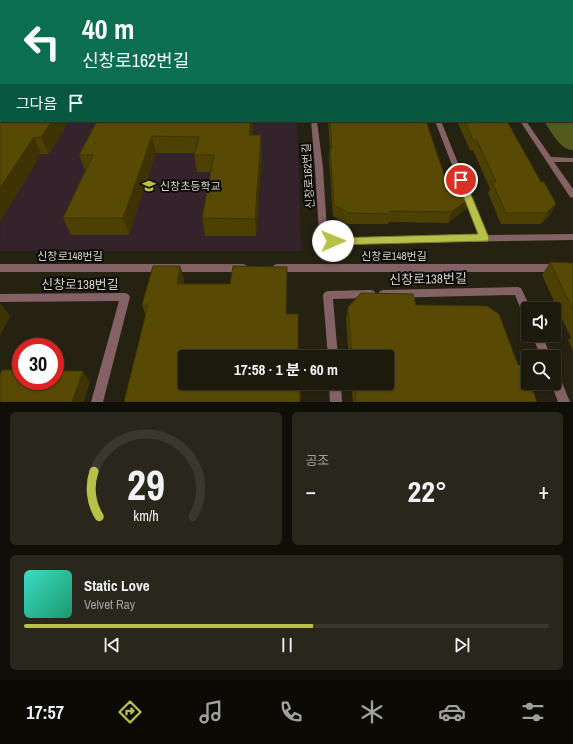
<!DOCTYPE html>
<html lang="ko">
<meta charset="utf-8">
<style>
:root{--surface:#1c1a0d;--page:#29271b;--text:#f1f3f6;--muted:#a0a19d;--line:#3a382e;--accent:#b8c147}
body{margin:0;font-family:"Archivo Narrow","Noto Sans KR",sans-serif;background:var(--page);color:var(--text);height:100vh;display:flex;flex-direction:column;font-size:15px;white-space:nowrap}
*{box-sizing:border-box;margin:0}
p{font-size:13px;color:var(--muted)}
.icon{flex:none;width:22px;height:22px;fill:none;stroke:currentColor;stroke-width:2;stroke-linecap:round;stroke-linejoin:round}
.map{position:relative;height:402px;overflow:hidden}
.drawer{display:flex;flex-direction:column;gap:10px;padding:10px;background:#0f0e07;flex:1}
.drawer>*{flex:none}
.banner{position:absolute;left:0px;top:0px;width:573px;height:122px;box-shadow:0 1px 3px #0004,0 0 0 1px var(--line);background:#0b6e4f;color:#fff;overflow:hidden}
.fabs{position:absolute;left:521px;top:302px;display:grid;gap:8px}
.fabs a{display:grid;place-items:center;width:40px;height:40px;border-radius:4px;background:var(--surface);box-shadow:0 1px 3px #0004,0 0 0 1px var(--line);font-size:20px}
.speed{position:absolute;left:12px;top:338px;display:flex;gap:8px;font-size:20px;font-weight:700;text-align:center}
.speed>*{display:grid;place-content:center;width:52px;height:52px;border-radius:50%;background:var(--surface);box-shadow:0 1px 3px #0004,0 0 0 1px var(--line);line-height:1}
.speed .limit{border:6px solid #d22;background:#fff;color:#111}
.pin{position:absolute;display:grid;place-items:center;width:34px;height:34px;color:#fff;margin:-17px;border:2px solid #fff;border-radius:50%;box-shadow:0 1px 4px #0007}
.me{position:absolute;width:44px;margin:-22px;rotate:89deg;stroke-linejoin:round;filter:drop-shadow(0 0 3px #0008)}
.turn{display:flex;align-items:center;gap:14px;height:84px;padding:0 16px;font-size:18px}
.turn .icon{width:52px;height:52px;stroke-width:2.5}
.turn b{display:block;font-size:28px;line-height:34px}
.then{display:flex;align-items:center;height:38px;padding:0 16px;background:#0003;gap:8px;font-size:15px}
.big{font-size:30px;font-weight:700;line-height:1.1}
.drawer .tile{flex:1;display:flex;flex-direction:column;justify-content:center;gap:6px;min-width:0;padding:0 14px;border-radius:6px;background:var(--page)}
.drawer .dial{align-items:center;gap:0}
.dial svg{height:104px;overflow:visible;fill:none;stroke:var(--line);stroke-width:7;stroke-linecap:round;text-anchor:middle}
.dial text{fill:var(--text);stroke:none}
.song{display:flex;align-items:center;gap:12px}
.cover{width:48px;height:48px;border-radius:6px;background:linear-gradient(135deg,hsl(170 70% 55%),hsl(160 70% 35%))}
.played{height:4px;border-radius:2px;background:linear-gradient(90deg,var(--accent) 55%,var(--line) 55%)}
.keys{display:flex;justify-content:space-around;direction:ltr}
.heat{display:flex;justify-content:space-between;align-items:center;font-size:22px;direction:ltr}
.drawer .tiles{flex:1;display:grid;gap:10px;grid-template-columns:1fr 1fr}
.tile:last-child{grid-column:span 2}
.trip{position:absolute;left:178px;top:350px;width:216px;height:40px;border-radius:4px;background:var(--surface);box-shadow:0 1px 3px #0004,0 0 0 1px var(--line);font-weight:700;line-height:40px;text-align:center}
.dock{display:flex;height:64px;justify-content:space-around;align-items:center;background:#0b0a05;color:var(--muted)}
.dock .icon{width:28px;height:28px}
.dock .selected{color:var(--accent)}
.dock b{font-size:18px;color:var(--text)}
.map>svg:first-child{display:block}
</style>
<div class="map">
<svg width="573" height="402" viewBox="0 0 573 402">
<rect width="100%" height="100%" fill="#262211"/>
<!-- education -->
<path fill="#34232b" d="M1,103V121H297L301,251H0Z"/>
<!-- forest -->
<path fill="#545a1d" d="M544,121H572L573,123V150C560,150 551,131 544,121Z"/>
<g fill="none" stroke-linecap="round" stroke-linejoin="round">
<!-- street -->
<path fill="#846165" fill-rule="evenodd" d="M572,104H573V109H572Z
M311,121H317L323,168L327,231L335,238L479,235L435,121H441L487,235L573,234V240L333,244L330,243L319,232L315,168Z
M520,121H526L551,157L573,158V162H554L573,189V198L570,197Z
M0,264H243L246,265L248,268L246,271L243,272H0Z
M277,264H573V272H277L274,271L272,268L274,265Z
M518,287L521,288L531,309H528V318L524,317L515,295L383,298L380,297L378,294L380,291L383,290Z
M371,290L374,291L376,294L374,297L371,298L333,299L338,357H328L323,295L325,292L328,291Z
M125,293L128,294L130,297L103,402H91L119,301L0,302V294Z
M532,335H542L551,357H541Z
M554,372L558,373L570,402H558L551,383H554Z
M329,383H341L342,402H330Z"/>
<!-- secondary -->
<path fill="#bc848b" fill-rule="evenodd" d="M36,0H41L36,1Z
M0,27H1V29H0Z
M1,39V43L0,44V40Z"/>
</g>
<!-- wall -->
<path fill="#4c4003" d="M327,0H573V91L572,90V1H327Z
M0,107L69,121L49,154H41L0,222Z
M97,121L253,128L252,135H261L262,152L256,236H205L202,218L211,172H197L194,155L195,153H156L129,235H71L63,218L85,171L79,155Z
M328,121H426L448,186L467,208L448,223L389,222L388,224H347L333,216L329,158L330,148Z
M457,121H507L550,215L541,224H501L488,193L490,189L473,150H470Z
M550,262L573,263V351L568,340L571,338L542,275Z
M180,266L184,279L183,284H230L287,267L145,314L142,305Z
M416,305L518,365L537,402H353L351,383H387V357H349L346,319L348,307Z"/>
<!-- shaded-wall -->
<path fill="#3e3403" d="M52,121H69L49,154L41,137Z
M251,121H253V128L250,152L249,135Z
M261,135L262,152L256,236L255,219Z
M152,136L156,153L129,235L123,218Z
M34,137L41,154L0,222V188Z
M471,198L467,208L448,223L451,212Z
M556,204L550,215L541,224L546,213Z
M180,266L184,279L180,296L177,284Z
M1,304L10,316L0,336V305Z
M83,371L90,382L84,402H72Z"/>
<!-- building -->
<path fill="#584a04" stroke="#3e3403" d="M72,0H291V1H71Z
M327,0H573V75L572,74V1H327Z
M0,107H1V121H52L41,137H34L0,188Z
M97,121H251L249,135H261L255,219L202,218L214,155H194L199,137L152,136L123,218H63L93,155H79Z
M330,121H426L448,186H466L471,198L451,212L390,211L391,214L349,213L334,205L330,148H332Z
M465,121H507L541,182H544L556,204L546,213H506L492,182H496L477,140H473Z
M550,262L573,263V310Z
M153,266H180L177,284H230L233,266L287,267L286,314H298V357H185V383H300V402H124L148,305H142Z
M361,293L413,294L416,305L487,306L499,314L518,365H524L528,376V383H530L537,402H356L355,383H387V357H352L348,307Z
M2,370H21V381H55V371H83L72,402H0V375Z"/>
<!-- route -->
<path fill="#b8c147" stroke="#787d2e" d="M458,177H464L465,180L489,238L488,241L333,245L330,244L328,241L330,239L333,238L478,234L457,180Z"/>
<!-- icons -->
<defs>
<g id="school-bare" transform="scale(1.08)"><path d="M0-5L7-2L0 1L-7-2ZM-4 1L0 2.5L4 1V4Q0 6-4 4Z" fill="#b8c147" stroke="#0d0b05" stroke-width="2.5" paint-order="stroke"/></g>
</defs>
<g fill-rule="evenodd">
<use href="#school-bare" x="149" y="186"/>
</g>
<g text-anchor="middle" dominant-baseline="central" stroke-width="4" stroke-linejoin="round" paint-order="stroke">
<!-- street labels -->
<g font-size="11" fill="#d5d3c8" stroke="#0d0b05">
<text transform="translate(308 176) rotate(-94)">신창로162번길</text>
<text x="70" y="256">신창로148번길</text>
<text x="394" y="256">신창로148번길</text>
</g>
<!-- poi labels -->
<g font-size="11" fill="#d5d3c8" stroke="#0d0b05" text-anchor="start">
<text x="160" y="186">신창초등학교</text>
</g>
<!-- near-street labels -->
<g font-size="13" fill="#d5d3c8" stroke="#0d0b05">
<text transform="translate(428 279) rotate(-1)">신창로138번길</text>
<text x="80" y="284">신창로138번길</text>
</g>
</g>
</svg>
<div class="fabs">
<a><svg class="icon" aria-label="sound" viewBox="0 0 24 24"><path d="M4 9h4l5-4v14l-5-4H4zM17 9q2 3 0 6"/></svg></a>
<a><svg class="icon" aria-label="search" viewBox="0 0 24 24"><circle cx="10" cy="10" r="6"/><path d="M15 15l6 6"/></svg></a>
</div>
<div class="speed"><div class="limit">30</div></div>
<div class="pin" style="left:461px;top:180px;background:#d93025"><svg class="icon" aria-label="arrive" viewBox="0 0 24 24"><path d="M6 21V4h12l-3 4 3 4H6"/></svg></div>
<svg class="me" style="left:333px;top:241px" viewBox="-20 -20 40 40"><circle r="19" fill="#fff"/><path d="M0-13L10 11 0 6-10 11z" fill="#b8c147"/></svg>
<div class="trip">17:58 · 1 분 · 60 m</div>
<div class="banner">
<div class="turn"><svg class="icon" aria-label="left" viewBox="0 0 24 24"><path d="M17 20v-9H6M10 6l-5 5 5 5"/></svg><div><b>40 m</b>신창로162번길</div></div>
<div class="then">그다음<svg class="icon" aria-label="arrive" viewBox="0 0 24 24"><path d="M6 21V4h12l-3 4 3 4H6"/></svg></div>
</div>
</div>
<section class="drawer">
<div class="tiles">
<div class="tile dial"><svg viewBox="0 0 100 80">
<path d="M14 69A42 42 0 1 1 86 69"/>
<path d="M14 69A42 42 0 0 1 10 34" stroke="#b8c147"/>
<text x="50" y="56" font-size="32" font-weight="700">29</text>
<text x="50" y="72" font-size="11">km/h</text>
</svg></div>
<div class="tile"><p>공조</p>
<div class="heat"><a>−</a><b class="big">22°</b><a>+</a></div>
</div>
<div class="tile">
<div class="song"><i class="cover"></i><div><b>Static Love</b><p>Velvet Ray</p></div></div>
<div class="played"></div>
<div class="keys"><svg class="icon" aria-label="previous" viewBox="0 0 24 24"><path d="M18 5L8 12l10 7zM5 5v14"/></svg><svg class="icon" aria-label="pause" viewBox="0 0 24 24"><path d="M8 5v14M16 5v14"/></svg><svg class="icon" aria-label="next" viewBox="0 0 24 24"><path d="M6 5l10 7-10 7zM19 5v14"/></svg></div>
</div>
</div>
</section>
<nav class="dock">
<b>17:57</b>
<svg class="icon selected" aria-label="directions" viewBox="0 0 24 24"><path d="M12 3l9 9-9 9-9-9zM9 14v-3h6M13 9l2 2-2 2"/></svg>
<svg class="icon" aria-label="music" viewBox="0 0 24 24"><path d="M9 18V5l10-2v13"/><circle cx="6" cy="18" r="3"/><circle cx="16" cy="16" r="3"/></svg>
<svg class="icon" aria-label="phone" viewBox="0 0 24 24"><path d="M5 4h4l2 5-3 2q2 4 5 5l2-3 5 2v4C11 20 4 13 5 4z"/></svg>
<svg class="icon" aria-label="climate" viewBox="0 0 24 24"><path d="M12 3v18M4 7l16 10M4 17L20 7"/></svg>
<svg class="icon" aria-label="car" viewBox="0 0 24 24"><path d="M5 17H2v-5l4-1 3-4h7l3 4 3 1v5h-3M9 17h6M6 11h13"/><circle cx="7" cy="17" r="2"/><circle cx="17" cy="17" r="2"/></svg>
<svg class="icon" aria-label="filters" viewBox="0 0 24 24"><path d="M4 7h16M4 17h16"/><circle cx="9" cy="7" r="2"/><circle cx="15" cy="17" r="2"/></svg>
</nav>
